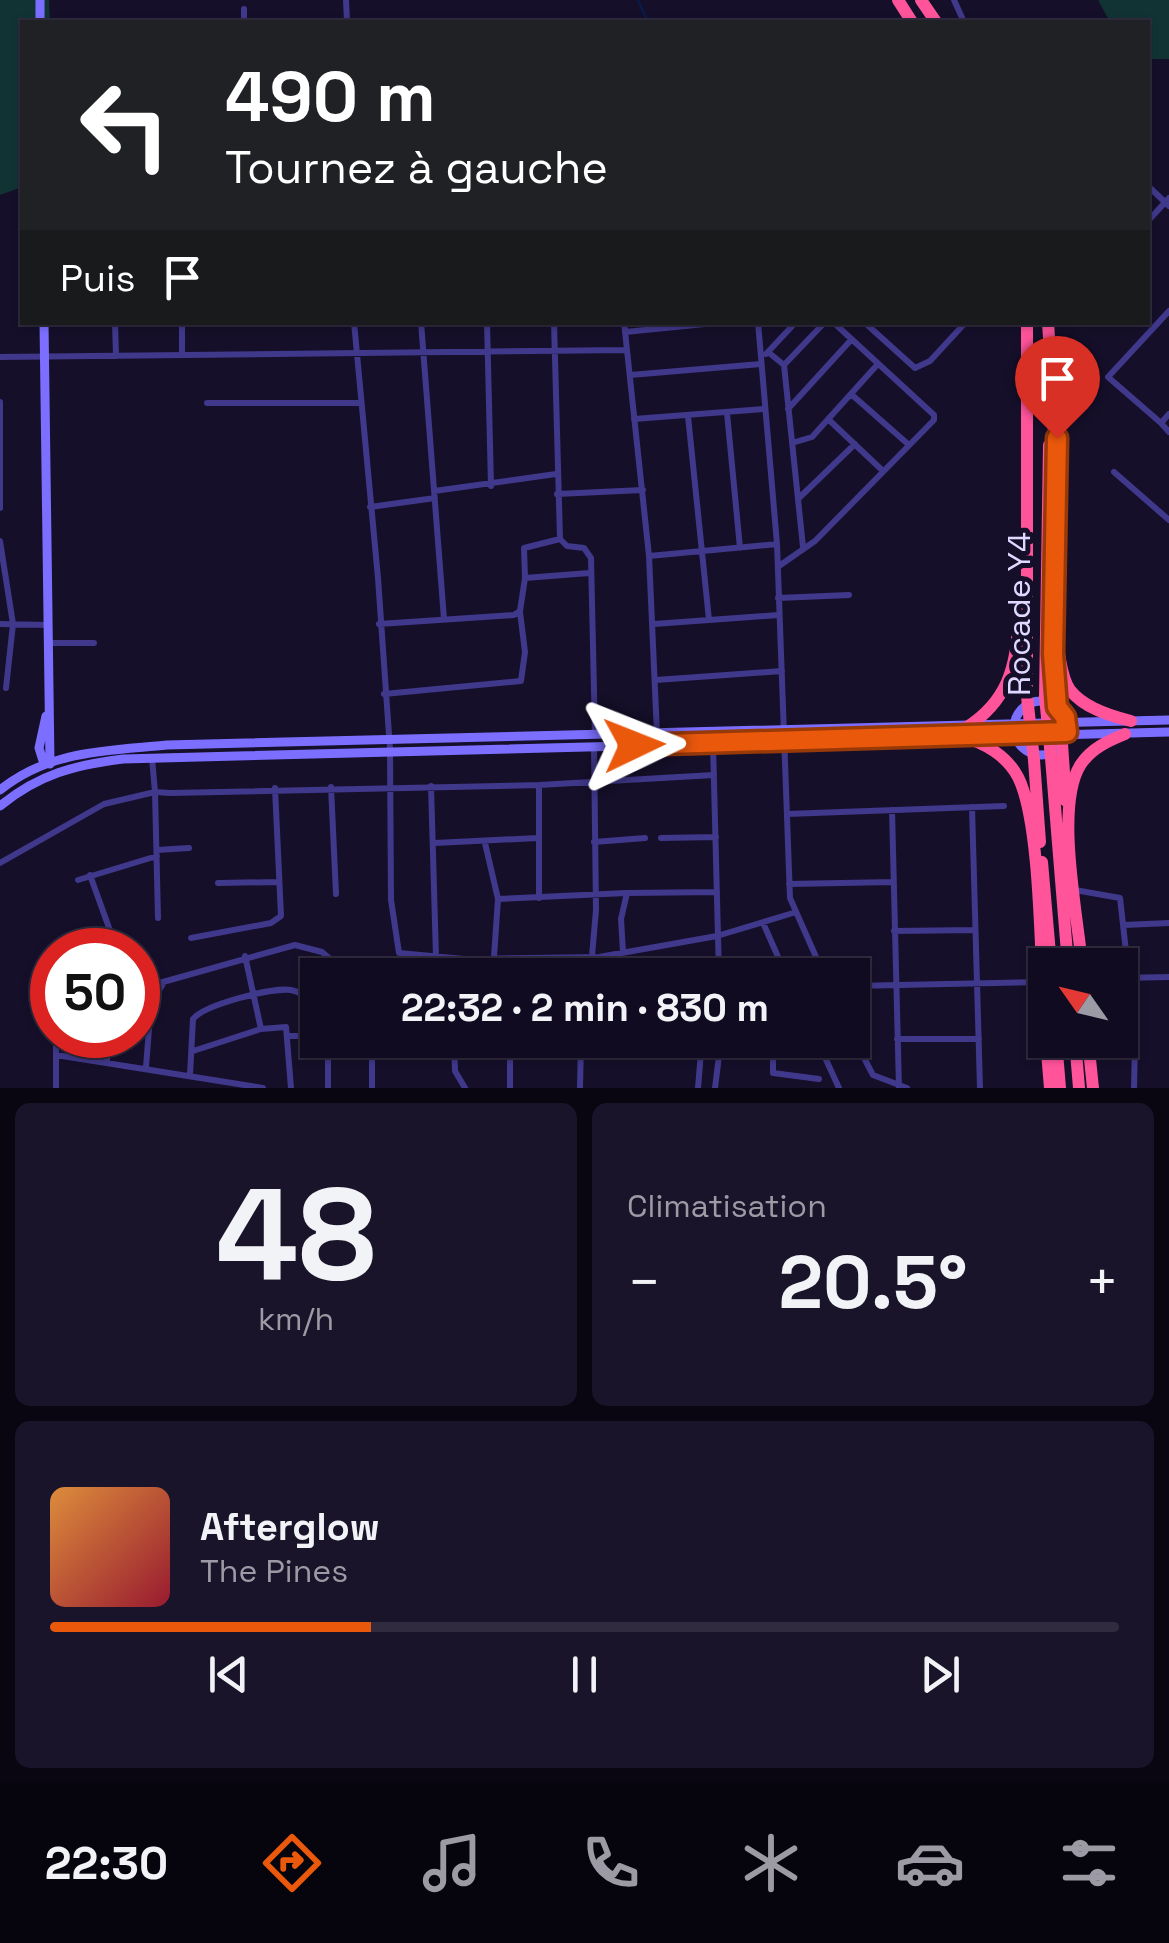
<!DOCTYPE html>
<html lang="fr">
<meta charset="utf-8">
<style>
:root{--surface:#100b20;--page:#191429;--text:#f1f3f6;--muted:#9c9ba5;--line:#302b3e;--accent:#ea580c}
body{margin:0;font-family:"Space Grotesk",sans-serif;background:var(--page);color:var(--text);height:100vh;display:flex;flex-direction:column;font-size:38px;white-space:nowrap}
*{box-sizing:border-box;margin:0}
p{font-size:32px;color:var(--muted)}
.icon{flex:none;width:55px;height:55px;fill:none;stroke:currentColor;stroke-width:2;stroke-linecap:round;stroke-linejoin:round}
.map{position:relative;height:1088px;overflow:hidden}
.panel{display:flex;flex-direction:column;gap:15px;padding:15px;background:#090612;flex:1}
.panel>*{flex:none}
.guide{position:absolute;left:20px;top:20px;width:1130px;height:305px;border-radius:0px;box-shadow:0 2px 8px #0004,0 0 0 2px var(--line);background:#202124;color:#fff;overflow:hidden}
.needle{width:65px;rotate:304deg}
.buttons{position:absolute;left:1028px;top:948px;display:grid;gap:20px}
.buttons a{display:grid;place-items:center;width:110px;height:110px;border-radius:0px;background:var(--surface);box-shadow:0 2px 8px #0004,0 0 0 2px var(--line);font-size:50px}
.speed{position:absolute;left:30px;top:928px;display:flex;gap:20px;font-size:50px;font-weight:700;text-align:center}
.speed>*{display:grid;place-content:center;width:130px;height:130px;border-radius:50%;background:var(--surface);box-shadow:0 2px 8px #0004,0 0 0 2px var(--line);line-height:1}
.speed .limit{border:15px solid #d22;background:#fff;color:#111}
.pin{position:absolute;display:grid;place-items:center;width:85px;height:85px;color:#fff;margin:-102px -42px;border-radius:50% 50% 50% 0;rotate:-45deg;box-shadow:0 0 10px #0007}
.pin .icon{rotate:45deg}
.me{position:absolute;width:110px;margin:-55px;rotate:88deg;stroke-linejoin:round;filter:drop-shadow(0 0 8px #0008)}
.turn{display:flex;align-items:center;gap:35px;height:210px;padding:0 40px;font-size:45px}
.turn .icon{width:130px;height:130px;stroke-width:2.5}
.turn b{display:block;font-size:70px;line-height:85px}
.then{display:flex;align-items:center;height:95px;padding:0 40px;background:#0003;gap:20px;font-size:38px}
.big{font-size:75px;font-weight:800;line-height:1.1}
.panel .card{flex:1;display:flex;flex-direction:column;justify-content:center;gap:15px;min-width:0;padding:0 35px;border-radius:15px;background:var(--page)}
.panel .dial{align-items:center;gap:0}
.dial b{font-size:130px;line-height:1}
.song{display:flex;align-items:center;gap:30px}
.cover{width:120px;height:120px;border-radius:15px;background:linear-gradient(135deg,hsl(30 70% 55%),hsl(350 70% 35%))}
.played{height:10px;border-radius:5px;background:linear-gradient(90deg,var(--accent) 30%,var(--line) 30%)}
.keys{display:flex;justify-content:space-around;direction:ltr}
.heat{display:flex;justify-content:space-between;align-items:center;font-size:55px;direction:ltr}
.panel .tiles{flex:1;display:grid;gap:15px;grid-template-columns:1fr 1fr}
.card:last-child{grid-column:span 2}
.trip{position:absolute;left:300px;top:958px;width:570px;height:100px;border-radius:0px;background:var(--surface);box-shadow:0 2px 8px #0004,0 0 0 2px var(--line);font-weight:800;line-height:100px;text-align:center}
.menu{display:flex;height:160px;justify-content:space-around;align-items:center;background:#06040d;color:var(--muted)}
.menu .icon{width:70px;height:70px}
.menu .active{color:var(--accent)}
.menu b{font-size:45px;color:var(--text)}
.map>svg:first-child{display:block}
</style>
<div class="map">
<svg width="1169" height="1088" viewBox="0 0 1169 1088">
<rect width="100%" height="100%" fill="#150f2a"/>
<!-- green -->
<path fill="#123334" d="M0,0H49L50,22H22V187L0,195Z
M1098,0H1169V59H1148V22H1110Z"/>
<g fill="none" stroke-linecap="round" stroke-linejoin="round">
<!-- stream -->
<path stroke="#081b4a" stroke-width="2.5" d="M638,0L648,22"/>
<!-- street -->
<path stroke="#40388b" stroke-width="6" d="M346,0L347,22
M954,0L964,22
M244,9V22
M1148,186L1169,206
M1148,221L1169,198
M1169,311L1108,377L1161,423L1169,414
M115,322L116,356
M354,322L378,578L390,749L391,900L399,953L464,959L599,957L717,936L793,913
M421,322L444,619
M487,322L491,486
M554,322L560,539L567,546L584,548L591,558L595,735
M624,322L649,556L657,734
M758,322L777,544L790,898L824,975
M864,322L915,368L930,361L966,322
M625,332L725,322
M768,352L784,365L803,547
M182,354V322
M766,354L796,322
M0,357L626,350
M784,365L825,322
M630,375L761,364
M851,394L909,445
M0,402V508
M207,403H358
M788,409L851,340
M727,413L740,548
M688,416L709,620
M634,419L765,409
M828,419L883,471
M1161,423L1169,432
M792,443L812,437L877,365
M1114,472L1169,520
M434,491L556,474
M557,494L643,490
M799,498L855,444
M370,507L435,498
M0,541L13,624L6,688
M649,556L777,544
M779,566L815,541L934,420V415L833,322
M525,578L524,548L560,539
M778,598L849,595
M0,624L48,625
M379,624L514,615L520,611L525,578L589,573
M654,624L778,615
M49,643H94
M656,680L782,671
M384,694L521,681L525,652L520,612
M713,744L719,975
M152,758L155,792L170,793L539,785L714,775
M539,785V898
M431,786L436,957
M331,787L336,894
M972,807L980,1088
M892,810L899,1088
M787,814L1004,806
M661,838L716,837
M594,842L645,838
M435,843L538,838
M485,843L498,899L494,957
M157,850L189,848
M0,863L104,804L155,792L158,918
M90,875L117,950
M78,880L157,856
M218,883L278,882
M789,884L893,882
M1075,890L1120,898L1129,978
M498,899L626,893
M764,925L786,975
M1124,925L1169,923
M894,931L975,930
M191,938L271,923L281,916L275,788
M623,952L621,919L627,893L717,892
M245,956L261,1029
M592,956L596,910L594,746
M583,975L585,957
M1120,978L1169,977
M1124,978L1136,1001L1134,1088
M852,986L1041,982
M138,989L295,945L322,952L349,975
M56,1035V1088
M107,1035V1062
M852,1035L873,1075L907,1088
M290,1036H318
M897,1039H979
M328,1040V1088
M372,1040V1088
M454,1040L455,1071L465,1088
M510,1040V1088
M773,1040V1073L819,1079
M817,1040L839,1088
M511,1049L581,1044
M193,1051L261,1029L286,1027L291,1088
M56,1055L263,1088
M146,1067L151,1004L164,982
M190,1075L193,1019C204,1005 272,987 291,990C302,992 309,1000 318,1007
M580,1088L581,1041
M698,1088L702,1040
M715,1088L721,1040"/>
<!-- secondary -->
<path stroke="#7c6fff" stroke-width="9" d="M40,0V22
M44,322L50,764
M1014 728a27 27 0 1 1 54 0a27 27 0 1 1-54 0Z
M44,764L39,748L46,716
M0,790C50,750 106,751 167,745L1169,720
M0,806C39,774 75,765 123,759L1169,732"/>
<!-- highway -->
<path stroke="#ff539a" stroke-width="12" d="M898,0L912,22
M921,0L936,22
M1027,322V696
M1048,322L1052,385
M1052,381C1059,443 1043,652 1070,690C1084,708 1110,716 1131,721
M1054,664L1057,707
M1045,697L1049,445
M967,727C1006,702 1017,668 1018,622
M963,737C985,743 1007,756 1018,777C1042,824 1040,968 1045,1026
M1062,744L1066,801
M1051,758L1068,965
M1034,760L1040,842
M1042,862L1051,965
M1082,965C1078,916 1054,805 1081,764C1092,748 1108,741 1125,734
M1046,1040L1050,1088
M1056,1040L1060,1088
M1075,1040L1079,1088
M1088,1040L1093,1088"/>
<!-- highway-bridge -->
<path stroke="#ff539a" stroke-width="12" d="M1027,696L1034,760
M1045,697L1051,758"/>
</g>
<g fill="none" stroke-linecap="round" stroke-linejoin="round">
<!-- route casing -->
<g stroke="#983908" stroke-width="25">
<path id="route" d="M634,745L1067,732L1065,717L1057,707L1053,654L1057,438"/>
</g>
<!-- route -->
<use href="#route" stroke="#ea580c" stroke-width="18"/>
</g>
<g text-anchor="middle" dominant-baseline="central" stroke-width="10" stroke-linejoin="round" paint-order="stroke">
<!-- street labels -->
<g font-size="32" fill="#dfd8ff" stroke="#150f2a">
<text transform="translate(1019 614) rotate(-90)">Rocade Y4</text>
</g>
</g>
</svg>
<div class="buttons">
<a><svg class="needle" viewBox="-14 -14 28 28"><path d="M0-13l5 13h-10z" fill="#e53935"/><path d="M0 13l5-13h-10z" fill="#9c9ba5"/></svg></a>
</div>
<div class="speed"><div class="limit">50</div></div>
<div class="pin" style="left:1057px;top:438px;background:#d93025"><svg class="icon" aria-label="arrive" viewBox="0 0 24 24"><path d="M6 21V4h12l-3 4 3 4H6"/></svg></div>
<svg class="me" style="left:634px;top:745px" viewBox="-20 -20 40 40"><path d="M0-17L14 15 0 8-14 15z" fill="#ea580c" stroke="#fff" stroke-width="4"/></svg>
<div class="trip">22:32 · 2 min · 830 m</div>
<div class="guide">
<div class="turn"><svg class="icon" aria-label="left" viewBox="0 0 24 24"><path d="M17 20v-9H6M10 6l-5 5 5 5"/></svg><div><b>490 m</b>Tournez à gauche</div></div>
<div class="then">Puis<svg class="icon" aria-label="arrive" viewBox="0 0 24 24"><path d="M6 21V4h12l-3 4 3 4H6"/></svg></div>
</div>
</div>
<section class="panel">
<div class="tiles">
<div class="card dial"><b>48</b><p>km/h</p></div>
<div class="card"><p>Climatisation</p>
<div class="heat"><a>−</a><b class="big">20.5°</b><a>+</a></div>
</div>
<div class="card">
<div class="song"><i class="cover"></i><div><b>Afterglow</b><p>The Pines</p></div></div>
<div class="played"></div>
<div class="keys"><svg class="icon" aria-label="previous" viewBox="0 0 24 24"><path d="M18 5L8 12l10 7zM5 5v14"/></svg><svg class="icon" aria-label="pause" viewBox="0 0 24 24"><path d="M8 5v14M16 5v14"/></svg><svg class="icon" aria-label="next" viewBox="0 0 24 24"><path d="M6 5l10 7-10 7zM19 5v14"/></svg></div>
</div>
</div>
</section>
<nav class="menu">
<b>22:30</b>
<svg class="icon active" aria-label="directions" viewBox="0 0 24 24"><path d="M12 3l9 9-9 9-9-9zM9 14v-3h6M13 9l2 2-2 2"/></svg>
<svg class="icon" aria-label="music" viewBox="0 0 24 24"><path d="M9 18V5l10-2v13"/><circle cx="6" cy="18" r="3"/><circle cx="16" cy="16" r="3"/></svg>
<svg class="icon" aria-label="phone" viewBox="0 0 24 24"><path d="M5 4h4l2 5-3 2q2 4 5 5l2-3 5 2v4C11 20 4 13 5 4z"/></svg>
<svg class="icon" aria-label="climate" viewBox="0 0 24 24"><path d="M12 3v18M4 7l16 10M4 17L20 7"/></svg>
<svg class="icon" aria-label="car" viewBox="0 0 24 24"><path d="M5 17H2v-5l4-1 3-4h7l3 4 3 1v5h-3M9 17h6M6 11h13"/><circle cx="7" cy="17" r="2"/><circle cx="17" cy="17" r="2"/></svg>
<svg class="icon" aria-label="filters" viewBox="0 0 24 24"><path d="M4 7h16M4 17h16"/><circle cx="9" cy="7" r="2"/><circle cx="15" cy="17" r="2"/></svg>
</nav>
